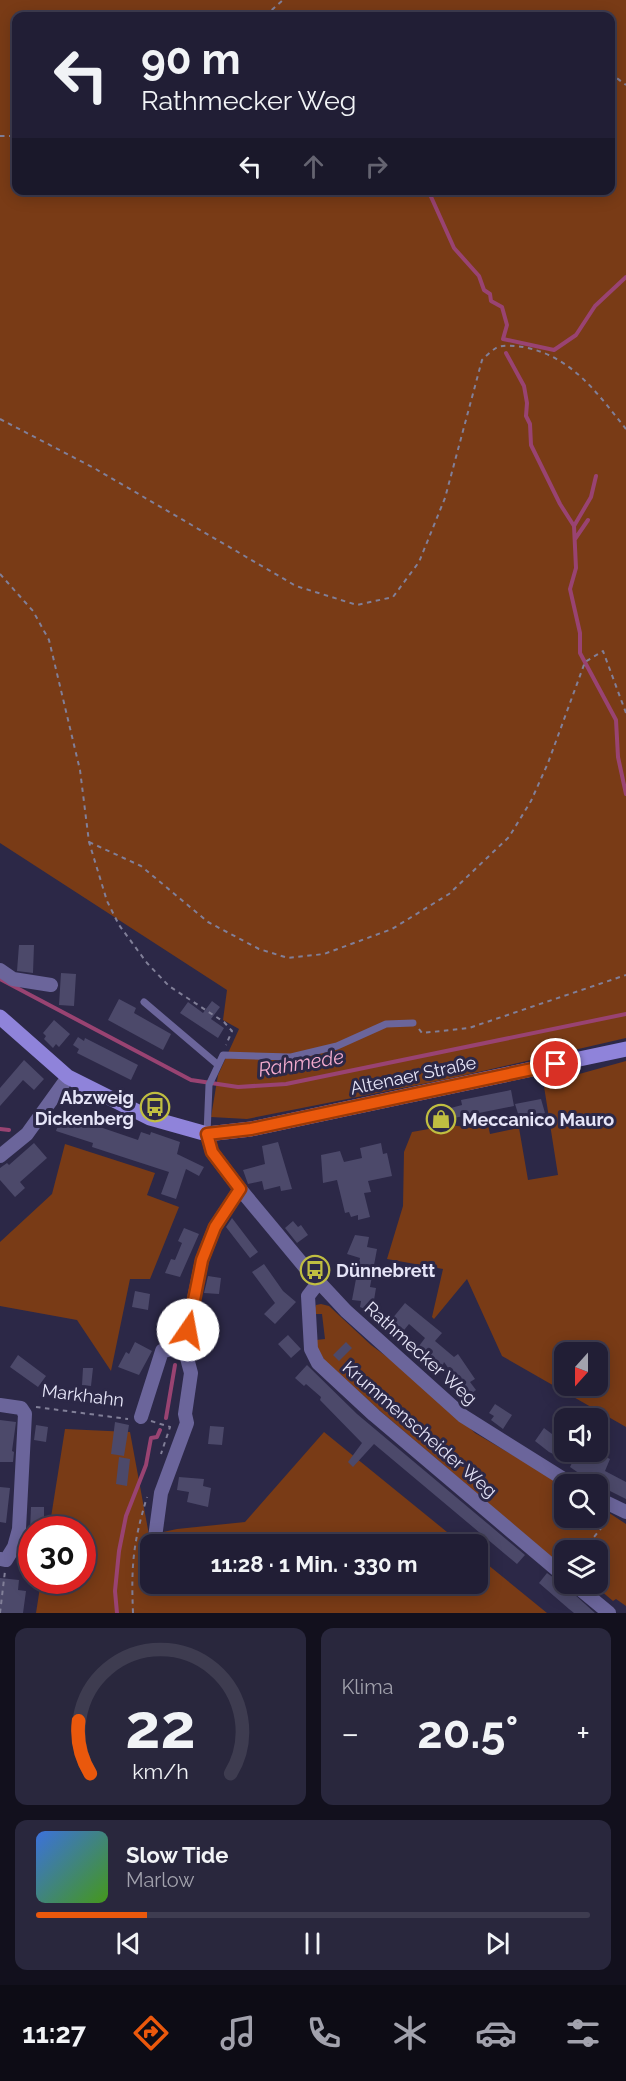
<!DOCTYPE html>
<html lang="de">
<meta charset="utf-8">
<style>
:root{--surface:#211e35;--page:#29273d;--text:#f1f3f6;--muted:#a2a2ad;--line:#3e3c50;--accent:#ea580c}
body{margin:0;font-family:Raleway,sans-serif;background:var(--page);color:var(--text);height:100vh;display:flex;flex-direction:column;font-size:22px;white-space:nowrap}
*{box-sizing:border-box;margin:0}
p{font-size:20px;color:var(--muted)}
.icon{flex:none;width:33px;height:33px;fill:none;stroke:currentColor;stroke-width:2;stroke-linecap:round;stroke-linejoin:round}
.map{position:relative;height:1613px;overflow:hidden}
.drawer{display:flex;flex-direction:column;gap:15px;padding:15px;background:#12101d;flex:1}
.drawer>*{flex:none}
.top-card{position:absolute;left:12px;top:12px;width:603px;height:183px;border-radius:12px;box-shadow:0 3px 15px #0003,0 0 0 2px var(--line);background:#211e35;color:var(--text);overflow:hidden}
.needle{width:39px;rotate:201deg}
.buttons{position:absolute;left:554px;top:1342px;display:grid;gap:12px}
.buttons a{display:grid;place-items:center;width:54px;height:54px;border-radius:12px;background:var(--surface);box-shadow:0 3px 15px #0003,0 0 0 2px var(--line);font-size:30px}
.speed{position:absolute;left:18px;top:1516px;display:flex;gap:12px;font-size:30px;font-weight:700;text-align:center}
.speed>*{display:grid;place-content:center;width:78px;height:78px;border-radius:50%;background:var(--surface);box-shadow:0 3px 15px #0003,0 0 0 2px var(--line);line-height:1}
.speed .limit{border:9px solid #d22;background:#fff;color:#111}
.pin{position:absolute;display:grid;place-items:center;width:51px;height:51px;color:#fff;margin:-26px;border:3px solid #fff;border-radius:50%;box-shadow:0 2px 6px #0007}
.me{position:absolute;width:66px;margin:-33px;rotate:12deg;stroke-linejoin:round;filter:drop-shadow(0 0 4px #0008)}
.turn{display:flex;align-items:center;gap:21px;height:126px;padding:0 30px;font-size:27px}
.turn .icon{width:78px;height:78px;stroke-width:2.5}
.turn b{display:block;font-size:42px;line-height:51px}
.lanes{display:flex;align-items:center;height:57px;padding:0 30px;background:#0003;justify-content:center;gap:30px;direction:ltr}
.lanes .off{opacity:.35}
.big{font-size:45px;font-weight:700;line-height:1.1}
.drawer .widget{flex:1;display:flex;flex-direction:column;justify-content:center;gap:9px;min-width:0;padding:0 21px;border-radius:12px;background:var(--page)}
.drawer .dial{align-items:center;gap:0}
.dial svg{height:156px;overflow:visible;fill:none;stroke:var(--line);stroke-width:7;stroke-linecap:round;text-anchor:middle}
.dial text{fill:var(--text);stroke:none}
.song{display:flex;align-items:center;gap:18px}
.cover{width:72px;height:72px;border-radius:9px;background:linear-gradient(135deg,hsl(220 70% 55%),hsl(100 70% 35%))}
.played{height:6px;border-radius:3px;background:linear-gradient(90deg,var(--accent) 20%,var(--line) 20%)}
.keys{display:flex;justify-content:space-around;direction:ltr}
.heat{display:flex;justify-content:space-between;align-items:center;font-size:33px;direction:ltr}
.drawer .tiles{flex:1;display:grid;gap:15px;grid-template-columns:1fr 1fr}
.widget:last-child{grid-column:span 2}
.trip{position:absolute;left:140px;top:1534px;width:348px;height:60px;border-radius:12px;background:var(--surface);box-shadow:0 3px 15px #0003,0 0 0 2px var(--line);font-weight:700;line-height:60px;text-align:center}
.tab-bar{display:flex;height:96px;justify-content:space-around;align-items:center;background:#0d0c15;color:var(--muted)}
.tab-bar .icon{width:42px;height:42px}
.tab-bar .on{color:var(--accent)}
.tab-bar b{font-size:27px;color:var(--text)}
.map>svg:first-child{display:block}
</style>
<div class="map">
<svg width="626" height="1613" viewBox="0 0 626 1613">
<rect width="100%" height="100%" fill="#2c2847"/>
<!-- green -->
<path fill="#793b16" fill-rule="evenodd" d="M0,0H626V1038L448,1079L247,1119L211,1117L218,1075L239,1029L223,1020L227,990L0,843ZM16,16H610V190H16Z
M626,1061V1427L502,1356L467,1279L434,1319L432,1317L443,1269L387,1259L403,1206L404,1152L412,1132L451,1125L471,1128L488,1125L490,1134L519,1128L528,1180L558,1175L543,1080L572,1076ZM564,1353H597V1386H564Z
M65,1144L155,1173L147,1195L179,1207L150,1279H130L111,1371L77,1320L0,1306V1242L52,1194Z
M321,1304L329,1306L371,1345L430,1389L475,1433L564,1485V1518H597V1505L626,1524V1606L616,1599L613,1601L600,1590L595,1595L583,1584H597V1551H564V1568L379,1410L325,1361L318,1350L316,1340L325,1339L322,1314H313L316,1305Z
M65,1429L130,1432L149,1535L177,1529L245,1522L324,1432L463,1545H150V1584H477V1556L547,1613H36L41,1581H82V1530H49Z"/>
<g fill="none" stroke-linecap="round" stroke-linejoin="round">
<!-- stream -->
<path stroke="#994372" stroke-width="4" d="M428,190L454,248L479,276L484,290L490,294L491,301L502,307L507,325L503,339L554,350L576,335L595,306L626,277
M506,353L524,386L527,403L526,416L530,424L531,445L560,504L574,526L576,568L570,589L580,633V653L616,720L618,757L626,794
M574,526L591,497L596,476
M575,539L588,520
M0,979L191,1080L238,1087L286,1084L626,1014
M0,1129L9,1130
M166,1418L175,1365
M117,1613L115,1591L119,1551L126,1516L146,1465L151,1438L157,1437L160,1430"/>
</g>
<!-- building -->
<path fill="#4c496a" d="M19,945H34L33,973L17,971Z
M61,973L76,974L74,1006L59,1005Z
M119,999L136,1008L134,1013L171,1034L163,1050L108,1020Z
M212,1001L220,1007L211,1019L224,1028L218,1038L180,1013L188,1002L203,1013Z
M54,1020L70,1034L59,1047L56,1044L53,1048L44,1039L46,1036L43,1033Z
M78,1037L84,1041L85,1038L138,1065L131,1080L77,1053L79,1049L73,1045Z
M24,1060L44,1079L34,1090L23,1080L0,1106V1088Z
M511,1090L514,1106L434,1122L432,1113L462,1105L461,1100Z
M541,1099L545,1113L520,1120L515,1104Z
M63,1111L89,1120L88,1123L138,1140L141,1132L150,1135L151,1132L180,1142L177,1154L204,1167L199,1176L186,1169L176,1199L161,1194L169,1172L92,1147L93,1143L56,1131Z
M278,1142L292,1189L281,1191L280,1186L264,1190L262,1181L248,1184L243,1170L265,1164L262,1146Z
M34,1143L47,1158L20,1182L25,1188L15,1197L0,1180V1168L7,1163L9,1165Z
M381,1143L383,1154L387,1153L392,1176L368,1181L371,1192L364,1193L370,1217L358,1220V1215L351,1217L349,1212L345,1213L337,1180L323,1183L321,1155L340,1151L344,1162L362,1158L360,1148Z
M232,1218L258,1252L250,1258L226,1227Z
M293,1221L298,1227L301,1225L308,1235L297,1243L285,1228Z
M184,1228L199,1234L180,1277L165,1273L171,1259L175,1260L182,1243L178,1241Z
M355,1235L369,1237L367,1247L377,1249L370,1287L376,1288L372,1312L360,1307L361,1301L352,1300L360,1258L347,1254Z
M264,1264L283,1291L296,1302L275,1324L264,1314L275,1303L252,1272Z
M208,1276L221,1278L219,1294L204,1293Z
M135,1291L150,1294L148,1310L132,1307Z
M405,1303L442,1333L435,1341L454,1357L458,1354L475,1379L470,1382L476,1390L468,1396L444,1362L442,1367L419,1346L425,1338L409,1324L400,1335L387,1325Z
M288,1335L301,1349L291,1358L278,1344Z
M135,1342L152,1351L139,1375L118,1367L126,1352L129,1354Z
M346,1342L352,1348L339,1361L333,1355Z
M18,1355L46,1376L38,1387L10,1367Z
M307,1365L357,1414L525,1555L517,1564L374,1444L353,1467L348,1462L362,1443L320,1400L321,1397L306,1384L304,1386L295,1378Z
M83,1368H93L91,1386L82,1385Z
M495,1404L512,1415L503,1429L491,1420L494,1416L489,1413Z
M0,1420L16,1422L12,1451L14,1452L13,1462H0Z
M115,1422L129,1425L124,1456L111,1454Z
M36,1425L48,1427L46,1442L34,1440Z
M210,1426L224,1427L222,1445L208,1444Z
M544,1428L564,1443V1452H596L610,1459L605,1471L626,1482V1499L598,1485H590L581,1480L583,1476L570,1467L572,1463L549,1452L535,1441Z
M119,1457L130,1459L127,1486L116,1484Z
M179,1477L204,1479L203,1486L211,1488L208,1507L187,1502L189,1492L177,1490Z
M0,1487L10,1488L6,1523L0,1522Z
M31,1507H44V1530H30Z
M547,1573L564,1585L595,1613H574L569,1609L539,1583Z
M0,1578L19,1580L18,1590L26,1591L23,1613H0Z"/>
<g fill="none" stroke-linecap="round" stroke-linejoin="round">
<!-- path -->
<path stroke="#817f98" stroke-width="2" stroke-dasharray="4.5 4.5" stroke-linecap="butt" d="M265,16L283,0
M610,73L626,85
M0,136H16
M0,419L94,468L296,586L357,605L393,597L419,562L445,498L482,360C486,356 491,351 496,348C503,344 515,346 523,347C572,356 597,393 626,429
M0,574L33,611L49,640L80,770L89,842L107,901L119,925L147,963L169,986L224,1022L232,1031L226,1045
M89,842L141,866L208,922L259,949L288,958L324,954L392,929L449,894L509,837L531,801L548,763L585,662L603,651L626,713
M419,1029L422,1033L469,1028L626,975
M36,1407L128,1419
M151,1421L170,1427L161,1454
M583,1551L609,1518
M0,1613L5,1571
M133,1613C131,1566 133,1543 147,1497"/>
<!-- service -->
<path stroke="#6b659b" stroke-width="7" d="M144,1002L217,1064
M207,1134L209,1085L223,1055L291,1057L337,1046L386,1024L413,1023"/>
<!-- minor -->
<path stroke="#6b659b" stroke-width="14" d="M0,970L13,979L51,985
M207,1134L212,1152L240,1189L304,1266L346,1311L463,1416L573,1485
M0,1156L27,1134L68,1077
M318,1283L308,1296L311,1349L318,1363L374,1415L564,1576
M0,1405L21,1408L25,1414L19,1529L14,1547L6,1560L0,1559
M141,1417L162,1351L184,1347
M597,1498L626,1512
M154,1545L161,1493L187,1423L185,1414L191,1373L184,1347L202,1260L215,1227L240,1189
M187,1584L196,1587L207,1584
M574,1584L609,1613"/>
<!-- secondary -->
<path stroke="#8f83da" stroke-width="15" d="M0,1017L68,1077L150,1118L207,1134L251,1129L626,1049"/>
</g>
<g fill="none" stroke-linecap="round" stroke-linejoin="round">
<!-- route casing -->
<g stroke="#983908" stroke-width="15">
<path id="route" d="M188,1330L202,1260L215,1227L240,1189L212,1152L207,1134L251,1129L556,1064"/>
</g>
<!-- route -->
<use href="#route" stroke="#ea580c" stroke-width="10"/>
</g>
<!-- icons -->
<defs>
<g id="bus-ring" transform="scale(1.5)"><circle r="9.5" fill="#2c2847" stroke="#c0be41" stroke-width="1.5"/><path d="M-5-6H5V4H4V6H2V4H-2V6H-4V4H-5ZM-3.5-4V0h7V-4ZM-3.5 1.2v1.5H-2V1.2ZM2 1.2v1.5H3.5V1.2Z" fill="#c0be41"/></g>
<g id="shop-ring" transform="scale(1.5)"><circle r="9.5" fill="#2c2847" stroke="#c0be41" stroke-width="1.5"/><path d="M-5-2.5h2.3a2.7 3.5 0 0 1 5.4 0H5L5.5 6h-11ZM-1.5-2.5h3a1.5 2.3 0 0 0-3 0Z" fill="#c0be41"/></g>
</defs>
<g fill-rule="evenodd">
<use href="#bus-ring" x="155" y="1107"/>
<use href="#shop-ring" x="441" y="1119"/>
<use href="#bus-ring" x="315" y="1270"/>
</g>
<g text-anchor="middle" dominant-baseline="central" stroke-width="6" stroke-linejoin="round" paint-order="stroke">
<!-- street labels -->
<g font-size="18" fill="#e6e5f8" stroke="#2c2847">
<text transform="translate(413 1075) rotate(-12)">Altenaer Straße</text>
<text transform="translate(421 1353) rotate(42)">Rathmecker Weg</text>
<text transform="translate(83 1395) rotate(7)">Markhahn</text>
<text transform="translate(420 1429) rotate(41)">Krummenscheider Weg</text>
</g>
<!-- poi labels -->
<g font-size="18" font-weight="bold" fill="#e6e5f8" stroke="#2c2847" text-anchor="start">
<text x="134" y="1097" text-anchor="end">Abzweig<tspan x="134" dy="21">Dickenberg</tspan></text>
<text x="462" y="1119">Meccanico Mauro</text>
<text x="336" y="1270">Dünnebrett</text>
</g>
<!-- water labels -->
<g font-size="20" font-style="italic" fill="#f3abce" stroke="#2c2847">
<text transform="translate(301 1063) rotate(-9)">Rahmede</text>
</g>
</g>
</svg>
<div class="buttons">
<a><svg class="needle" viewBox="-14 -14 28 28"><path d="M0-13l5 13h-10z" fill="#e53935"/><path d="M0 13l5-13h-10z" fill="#a2a2ad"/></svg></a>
<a><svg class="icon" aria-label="sound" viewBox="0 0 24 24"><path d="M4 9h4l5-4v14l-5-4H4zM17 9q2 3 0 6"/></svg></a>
<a><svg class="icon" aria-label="search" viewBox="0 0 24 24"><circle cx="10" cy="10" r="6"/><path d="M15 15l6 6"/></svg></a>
<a><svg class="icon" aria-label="layers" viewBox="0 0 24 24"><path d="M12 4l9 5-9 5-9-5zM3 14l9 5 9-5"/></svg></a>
</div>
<div class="speed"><div class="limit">30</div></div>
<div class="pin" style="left:556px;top:1064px;background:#d93025"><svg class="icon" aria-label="arrive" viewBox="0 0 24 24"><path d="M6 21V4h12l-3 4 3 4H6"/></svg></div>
<svg class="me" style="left:188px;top:1330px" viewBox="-20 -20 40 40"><circle r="19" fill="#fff"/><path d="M0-13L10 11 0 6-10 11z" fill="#ea580c"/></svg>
<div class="trip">11:28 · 1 Min. · 330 m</div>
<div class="top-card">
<div class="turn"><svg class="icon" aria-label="left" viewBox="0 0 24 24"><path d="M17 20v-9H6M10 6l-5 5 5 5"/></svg><div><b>90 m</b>Rathmecker Weg</div></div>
<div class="lanes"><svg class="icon" aria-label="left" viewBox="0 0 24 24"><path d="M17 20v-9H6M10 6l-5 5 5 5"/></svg><svg class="icon off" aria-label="ahead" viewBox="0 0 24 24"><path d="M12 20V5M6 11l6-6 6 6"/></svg><svg class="icon off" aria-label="right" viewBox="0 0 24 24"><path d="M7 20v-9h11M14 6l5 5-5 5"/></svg></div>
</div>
</div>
<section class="drawer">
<div class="tiles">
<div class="widget dial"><svg viewBox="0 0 100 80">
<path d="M14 69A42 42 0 1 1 86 69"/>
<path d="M14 69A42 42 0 0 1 8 42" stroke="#ea580c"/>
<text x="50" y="56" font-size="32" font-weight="700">22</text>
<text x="50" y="72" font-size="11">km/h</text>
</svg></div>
<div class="widget"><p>Klima</p>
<div class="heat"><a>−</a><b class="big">20.5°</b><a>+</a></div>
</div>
<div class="widget">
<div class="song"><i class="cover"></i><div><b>Slow Tide</b><p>Marlow</p></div></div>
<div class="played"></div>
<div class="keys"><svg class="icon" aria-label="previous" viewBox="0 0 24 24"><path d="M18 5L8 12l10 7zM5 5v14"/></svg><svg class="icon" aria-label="pause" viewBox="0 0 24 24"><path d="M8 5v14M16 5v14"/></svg><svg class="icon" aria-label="next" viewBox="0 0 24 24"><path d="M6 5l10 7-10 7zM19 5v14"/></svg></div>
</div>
</div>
</section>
<nav class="tab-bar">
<b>11:27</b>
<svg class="icon on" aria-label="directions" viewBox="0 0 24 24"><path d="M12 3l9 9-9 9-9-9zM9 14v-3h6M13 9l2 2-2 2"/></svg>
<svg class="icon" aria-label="music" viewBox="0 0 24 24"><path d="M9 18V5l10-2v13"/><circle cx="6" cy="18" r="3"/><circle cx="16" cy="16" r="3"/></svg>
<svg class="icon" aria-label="phone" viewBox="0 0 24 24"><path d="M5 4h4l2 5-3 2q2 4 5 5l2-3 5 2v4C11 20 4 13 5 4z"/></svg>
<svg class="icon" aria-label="climate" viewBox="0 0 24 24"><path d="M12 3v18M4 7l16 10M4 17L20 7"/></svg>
<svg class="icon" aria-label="car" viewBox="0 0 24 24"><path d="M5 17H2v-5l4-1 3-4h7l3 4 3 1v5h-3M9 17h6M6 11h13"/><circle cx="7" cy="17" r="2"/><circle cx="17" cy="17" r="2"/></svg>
<svg class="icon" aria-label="filters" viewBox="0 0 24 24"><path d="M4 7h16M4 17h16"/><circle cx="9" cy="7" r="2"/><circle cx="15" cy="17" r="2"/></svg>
</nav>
